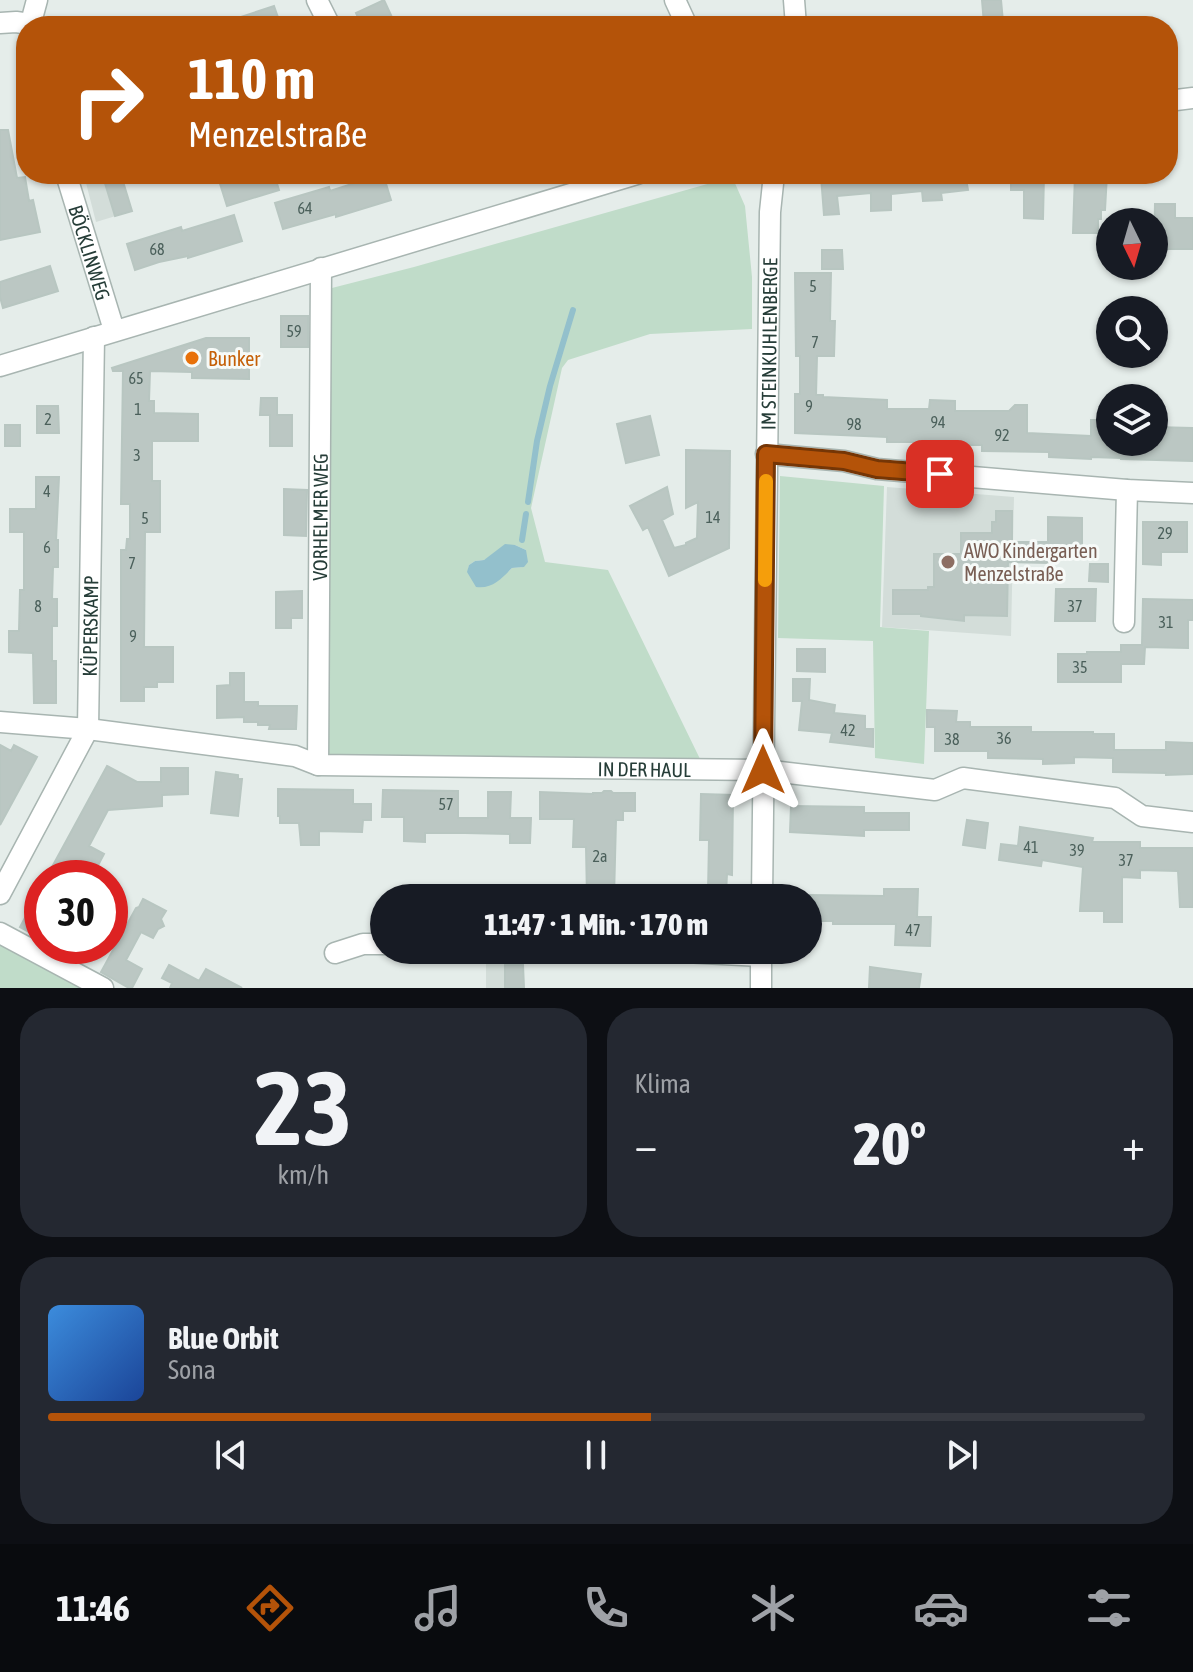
<!DOCTYPE html>
<html lang="de">
<meta charset="utf-8">
<style>
:root{--surface:#171b24;--page:#242831;--text:#f1f3f6;--muted:#9ea1a6;--line:#363941;--accent:#b45309}
body{margin:0;font-family:"Asap Condensed",sans-serif;background:var(--page);color:var(--text);height:100vh;display:flex;flex-direction:column;font-size:30px;white-space:nowrap}
*{box-sizing:border-box;margin:0}
p{font-size:26px;color:var(--muted)}
.icon{flex:none;width:44px;height:44px;fill:none;stroke:currentColor;stroke-width:2;stroke-linecap:round;stroke-linejoin:round}
.map{position:relative;height:988px;overflow:hidden}
.panel{display:flex;flex-direction:column;gap:20px;padding:20px;background:#0d0f14;flex:1}
.panel>*{flex:none}
.top-card{position:absolute;left:16px;top:16px;width:1162px;height:168px;border-radius:32px;box-shadow:0 2px 6px #0004;background:#b45309;color:#fff;overflow:hidden}
.needle{width:52px;rotate:175deg}
.controls{position:absolute;left:1096px;top:208px;display:grid;gap:16px}
.controls a{display:grid;place-items:center;width:72px;height:72px;border-radius:50%;background:var(--surface);box-shadow:0 2px 6px #0004;font-size:40px}
.speed{position:absolute;left:24px;top:860px;display:flex;gap:16px;font-size:40px;font-weight:700;text-align:center}
.speed>*{display:grid;place-content:center;width:104px;height:104px;border-radius:50%;background:var(--surface);box-shadow:0 2px 6px #0004;line-height:1}
.speed .limit{border:12px solid #d22;background:#fff;color:#111}
.pin{position:absolute;display:grid;place-items:center;width:68px;height:68px;color:#fff;margin:-34px;border-radius:16px;box-shadow:0 4px 12px #0006}
.me{position:absolute;width:88px;margin:-44px;rotate:0deg;stroke-linejoin:round;filter:drop-shadow(0 0 6px #0008)}
.turn{display:flex;align-items:center;gap:28px;height:168px;padding:0 40px;font-size:36px}
.turn .icon{width:104px;height:104px;stroke-width:2.5}
.turn b{display:block;font-size:56px;line-height:68px}
.big{font-size:60px;font-weight:800;line-height:1.1}
.panel .card{flex:1;display:flex;flex-direction:column;justify-content:center;gap:12px;min-width:0;padding:0 28px;border-radius:32px;background:var(--page)}
.panel .dial{align-items:center;gap:0}
.dial b{font-size:104px;line-height:1}
.song{display:flex;align-items:center;gap:24px}
.cover{width:96px;height:96px;border-radius:12px;background:linear-gradient(135deg,hsl(210 70% 55%),hsl(220 70% 35%))}
.played{height:8px;border-radius:4px;background:linear-gradient(90deg,var(--accent) 55%,var(--line) 55%)}
.keys{display:flex;justify-content:space-around;direction:ltr}
.heat{display:flex;justify-content:space-between;align-items:center;font-size:44px;direction:ltr}
.panel .tiles{flex:1;display:grid;gap:20px;grid-template-columns:1fr 1fr}
.card:last-child{grid-column:span 2}
.trip{position:absolute;left:370px;top:884px;width:452px;height:80px;border-radius:40px;background:var(--surface);box-shadow:0 2px 6px #0004;font-weight:800;line-height:80px;text-align:center}
.dock{display:flex;height:128px;justify-content:space-around;align-items:center;background:#090b0e;color:var(--muted)}
.dock .icon{width:56px;height:56px}
.dock .selected{color:var(--accent)}
.dock b{font-size:36px;color:var(--text)}
.map>svg:first-child{display:block}
</style>
<div class="map">
<svg width="1193" height="988" viewBox="0 0 1193 988">
<rect width="100%" height="100%" fill="#e5edea"/>
<!-- built -->
<path fill="#d3ddd9" d="M100,175L105,180L121,175L132,211L96,222L85,179Z
M887,487L1014,497L1011,636L882,627Z
M486,961L523,965L524,988H486Z"/>
<!-- green -->
<path fill="#c0dcc9" fill-rule="evenodd" d="M725,179L734,181L745,206L752,277V329L650,334L568,360L562,368L531,508L545,562L608,570L701,761L324,756L328,289L414,267ZM515,545L526,550L523,567L512,568L508,572H468L469,565L475,561L484,560Z
M780,476L884,486L880,627L929,631L924,764L875,758L873,641L778,638Z
M0,943L81,988H0Z"/>
<!-- water -->
<path fill="#93c0cc" d="M505,544L515,545L526,550L528,562L524,567L512,568C501,579 493,589 476,587L467,572L469,565L475,561L484,560Z"/>
<g fill="none" stroke-linecap="round" stroke-linejoin="round">
<!-- stream -->
<path stroke="#93c0cc" stroke-width="6" d="M528,502L537,441L550,386L573,310
M522,540L526,514"/>
</g>
<!-- building -->
<path fill="#bbc7c3" stroke="#b8c6c1" stroke-width="2" d="M384,0L396,26H362L356,13Z
M982,0H1001L1003,22L984,24Z
M274,6L281,26H224L223,23Z
M0,130H8L17,178L25,177L29,201L33,200L40,232L0,240Z
M217,174H274L279,190L227,206Z
M383,174L391,200L336,217V214L283,229L275,203L329,187L330,191Z
M835,174H862L863,176L886,174H965L968,190L941,193L942,200L923,201L922,191L891,194V210L871,211V193L837,196L839,214L824,215L821,176Z
M1011,174H1044L1043,219L1024,218V190H1011Z
M1075,174H1107L1105,210H1101V219H1098V233H1073Z
M121,175L132,211L115,216L104,180Z
M1155,204H1175V218H1193V249H1154Z
M234,215L242,241L188,258V256L159,262L135,270L127,244L181,227L182,231Z
M822,250H842L843,269H822Z
M50,266L58,291L3,308L0,297V282Z
M795,273H831L830,321H835L834,356H817L816,395H823V397L887,400V409H929L930,400L955,401V411H1009L1015,405H1027V433L1091,436V420H1109L1110,442H1154V427L1193,428V461L1121,459V458L1091,457V459L1049,457V452L982,451V445H929L921,444V442H887V437L795,433V394H800V356H796Z
M281,316H308V347H281Z
M206,338H249V379L192,378V372L150,371L149,401H154V413L198,414V441H152V481H160V532H145L144,647H173V682H157V687H144V701H121V550H126L127,539H130V504H121L123,371H113L112,368Z
M261,398H277V415H292V446H270V415H260Z
M37,406H58L59,433H37Z
M650,416L659,455L626,463L617,424Z
M5,425H20V446H5Z
M686,450L730,451L729,548L669,576L648,527L643,530L630,506L667,487L673,514L662,520L674,548L686,545V543L697,538L698,502L686,508Z
M36,477H59L56,540H58V567H53L52,599H57V626H52V661H56V703H34L33,653L9,652V631H19L20,590H24V532H10V509H36Z
M284,489L307,490L306,536L284,535Z
M996,511H1012V542H1048V517L1082,518V555L1049,554V563L1008,562L1007,616L964,615V621L921,616V614H893V590H928V587H934V554H961V533H992V522H996Z
M1143,522H1187V552H1161V565L1143,564Z
M1090,564H1108V582L1089,581Z
M1056,589H1096L1095,621H1055Z
M302,591V618H291V628H276V592Z
M1143,599L1193,600V620H1188V648L1145,647L1144,664H1121V682H1058V654H1087V652H1121V645H1142Z
M797,649H825V672L797,671Z
M230,673H244V702H258V706H297L296,729H269L270,725H258V722H244V717L217,718V686L230,685Z
M793,679H810L809,700L835,705L834,713L865,716V729H873V747L830,742L832,733L799,730L802,701H793Z
M927,710L957,711L956,722H970V727H1031V732H1093V734H1114V750H1166V742L1193,743V774L1166,775V773L1113,772V758L1074,757V763L1043,764V759L988,758V751H935V727H927Z
M0,745L11,751L14,745L37,757L0,825Z
M107,766L137,782H161V768H188V794L162,795V806L108,810L89,846L104,854L95,871L87,866L81,878H46Z
M216,772L238,775V779H242L238,816L211,813Z
M278,789L353,790V804H371V820H363L362,832L319,831V845H301L299,823H280V816H278Z
M383,790L458,791V818H488V792H511L510,818H531L530,843H510V834L465,833H425V842L404,841V817H382Z
M604,791H611L613,793H635V811H623V820H616L614,898H587L586,847H573L574,819H540V792L593,794V793H602Z
M701,794L733,795L732,875L727,874L726,893H708L709,840H700Z
M791,806L864,807V813H909V830H864V836L790,832Z
M967,820L988,823L985,848L963,845Z
M1020,827L1093,838L1092,842H1140V848H1193V907H1180L1178,871L1140,870V878L1122,877V922H1104V911H1080L1083,867L1042,860L1041,866L999,860L1001,844L1018,846Z
M42,886V939L20,927Z
M884,889H918L917,917H931L930,946L895,945L896,924H833V921H808V895L884,896Z
M143,899L166,911L161,919L164,926L158,929L153,938L141,932L126,960L142,969L132,988H129L101,972L136,908L139,907Z
M169,965L199,981L206,969L242,988H170L172,983L162,978Z
M505,965H523L524,988H505Z
M870,967L921,974L919,988H869Z"/>
<g fill="none" stroke-linecap="round" stroke-linejoin="round">
<!-- minor casing -->
<g stroke="#a8b5b1" stroke-width="23">
<g id="minor">
<path d="M317,0L330,26"/>
<path d="M675,0L687,26"/>
<path d="M794,0L796,26"/>
<path d="M0,23L16,22L30,24"/>
<path d="M30,26L37,0"/>
<path d="M1168,101L1193,98"/>
<path id="s1" d="M66,174L114,330"/>
<path d="M0,366L637,174"/>
<path d="M766,454L844,461L877,469L1127,490L1193,493"/>
<path d="M1124,622L1127,490"/>
<path id="s2" d="M0,722L88,729L295,756L318,765L763,770L935,790L963,778L1115,798L1142,816L1193,822"/>
<path id="s3" d="M318,765L321,268"/>
<path id="s4" d="M0,894L88,729L94,337"/>
<path id="s5" d="M762,898L770,212L774,174"/>
<path d="M0,933L103,988"/>
<path d="M646,950L761,956"/>
<path d="M761,950V988"/>
<path d="M335,953L363,944H384"/>
</g>
</g>
<!-- minor -->
<use href="#minor" stroke="#fff" stroke-width="20"/>
</g>
<g fill="none" stroke-linecap="round" stroke-linejoin="round">
<!-- route casing -->
<g stroke="#753606" stroke-width="20">
<path id="route" d="M763,770L766,454L844,461L877,469L940,474"/>
</g>
<!-- route -->
<use href="#route" stroke="#b45309" stroke-width="14"/>
<!-- slow -->
<path stroke="#f59e0b" stroke-width="14" d="M765,580L766,481"/>
</g>
<!-- markers -->
<circle fill="#e8710a" stroke="#f6faf8" stroke-width="3" cx="192" cy="358" r="8"/>
<circle fill="#8d6e63" stroke="#f6faf8" stroke-width="3" cx="948" cy="562" r="8"/>
<g text-anchor="middle" dominant-baseline="central" stroke-width="6" stroke-linejoin="round" paint-order="stroke">
<!-- number labels -->
<g font-size="16" fill="#4b605b">
<text x="305" y="208">64</text>
<text x="157" y="249">68</text>
<text x="813" y="286">5</text>
<text x="294" y="331">59</text>
<text x="815" y="342">7</text>
<text x="136" y="378">65</text>
<text x="809" y="406">9</text>
<text x="138" y="409">1</text>
<text x="48" y="419">2</text>
<text x="938" y="422">94</text>
<text x="854" y="424">98</text>
<text x="1002" y="435">92</text>
<text x="137" y="455">3</text>
<text x="47" y="491">4</text>
<text x="713" y="517">14</text>
<text x="145" y="518">5</text>
<text x="1165" y="533">29</text>
<text x="47" y="547">6</text>
<text x="132" y="563">7</text>
<text x="38" y="606">8</text>
<text x="1075" y="606">37</text>
<text x="1166" y="622">31</text>
<text x="133" y="636">9</text>
<text x="1080" y="667">35</text>
<text x="848" y="730">42</text>
<text x="1004" y="738">36</text>
<text x="952" y="739">38</text>
<text x="446" y="804">57</text>
<text x="1031" y="847">41</text>
<text x="1077" y="850">39</text>
<text x="600" y="856">2a</text>
<text x="1126" y="860">37</text>
<text x="913" y="930">47</text>
</g>
<!-- street labels -->
<g font-size="20" fill="#263d38" stroke="#f6faf8">
<text stroke="none"><textPath href="#s1" startOffset="82">BÖCKLINWEG</textPath></text>
<text stroke="none"><textPath href="#s5" startOffset="554">IM STEINKUHLENBERGE</textPath></text>
<text stroke="none"><textPath href="#s3" startOffset="248">VORHELMER WEG</textPath></text>
<text stroke="none"><textPath href="#s4" startOffset="290">KÜPERSKAMP</textPath></text>
<text stroke="none"><textPath href="#s2" startOffset="648">IN DER HAUL</textPath></text>
</g>
<!-- food labels -->
<g font-size="20" fill="#c56008" stroke="#f6faf8" text-anchor="start">
<text x="208" y="358">Bunker</text>
</g>
<!-- education labels -->
<g font-size="20" fill="#785e54" stroke="#f6faf8" text-anchor="start">
<text x="964" y="550">AWO Kindergarten<tspan x="964" dy="23">Menzelstraße</tspan></text>
</g>
</g>
</svg>
<div class="controls">
<a><svg class="needle" viewBox="-14 -14 28 28"><path d="M0-13l5 13h-10z" fill="#e53935"/><path d="M0 13l5-13h-10z" fill="#9ea1a6"/></svg></a>
<a><svg class="icon" aria-label="search" viewBox="0 0 24 24"><circle cx="10" cy="10" r="6"/><path d="M15 15l6 6"/></svg></a>
<a><svg class="icon" aria-label="layers" viewBox="0 0 24 24"><path d="M12 4l9 5-9 5-9-5zM3 14l9 5 9-5"/></svg></a>
</div>
<div class="speed"><div class="limit">30</div></div>
<div class="pin" style="left:940px;top:474px;background:#d93025"><svg class="icon" aria-label="arrive" viewBox="0 0 24 24"><path d="M6 21V4h12l-3 4 3 4H6"/></svg></div>
<svg class="me" style="left:763px;top:770px" viewBox="-20 -20 40 40"><path d="M0-17L14 15 0 8-14 15z" fill="#b45309" stroke="#fff" stroke-width="4"/></svg>
<div class="trip">11:47 · 1 Min. · 170 m</div>
<div class="top-card">
<div class="turn"><svg class="icon" aria-label="right" viewBox="0 0 24 24"><path d="M7 20v-9h11M14 6l5 5-5 5"/></svg><div><b>110 m</b>Menzelstraße</div></div>
</div>
</div>
<section class="panel">
<div class="tiles">
<div class="card dial"><b>23</b><p>km/h</p></div>
<div class="card"><p>Klima</p>
<div class="heat"><a>−</a><b class="big">20°</b><a>+</a></div>
</div>
<div class="card">
<div class="song"><i class="cover"></i><div><b>Blue Orbit</b><p>Sona</p></div></div>
<div class="played"></div>
<div class="keys"><svg class="icon" aria-label="previous" viewBox="0 0 24 24"><path d="M18 5L8 12l10 7zM5 5v14"/></svg><svg class="icon" aria-label="pause" viewBox="0 0 24 24"><path d="M8 5v14M16 5v14"/></svg><svg class="icon" aria-label="next" viewBox="0 0 24 24"><path d="M6 5l10 7-10 7zM19 5v14"/></svg></div>
</div>
</div>
</section>
<nav class="dock">
<b>11:46</b>
<svg class="icon selected" aria-label="directions" viewBox="0 0 24 24"><path d="M12 3l9 9-9 9-9-9zM9 14v-3h6M13 9l2 2-2 2"/></svg>
<svg class="icon" aria-label="music" viewBox="0 0 24 24"><path d="M9 18V5l10-2v13"/><circle cx="6" cy="18" r="3"/><circle cx="16" cy="16" r="3"/></svg>
<svg class="icon" aria-label="phone" viewBox="0 0 24 24"><path d="M5 4h4l2 5-3 2q2 4 5 5l2-3 5 2v4C11 20 4 13 5 4z"/></svg>
<svg class="icon" aria-label="climate" viewBox="0 0 24 24"><path d="M12 3v18M4 7l16 10M4 17L20 7"/></svg>
<svg class="icon" aria-label="car" viewBox="0 0 24 24"><path d="M5 17H2v-5l4-1 3-4h7l3 4 3 1v5h-3M9 17h6M6 11h13"/><circle cx="7" cy="17" r="2"/><circle cx="17" cy="17" r="2"/></svg>
<svg class="icon" aria-label="filters" viewBox="0 0 24 24"><path d="M4 7h16M4 17h16"/><circle cx="9" cy="7" r="2"/><circle cx="15" cy="17" r="2"/></svg>
</nav>
